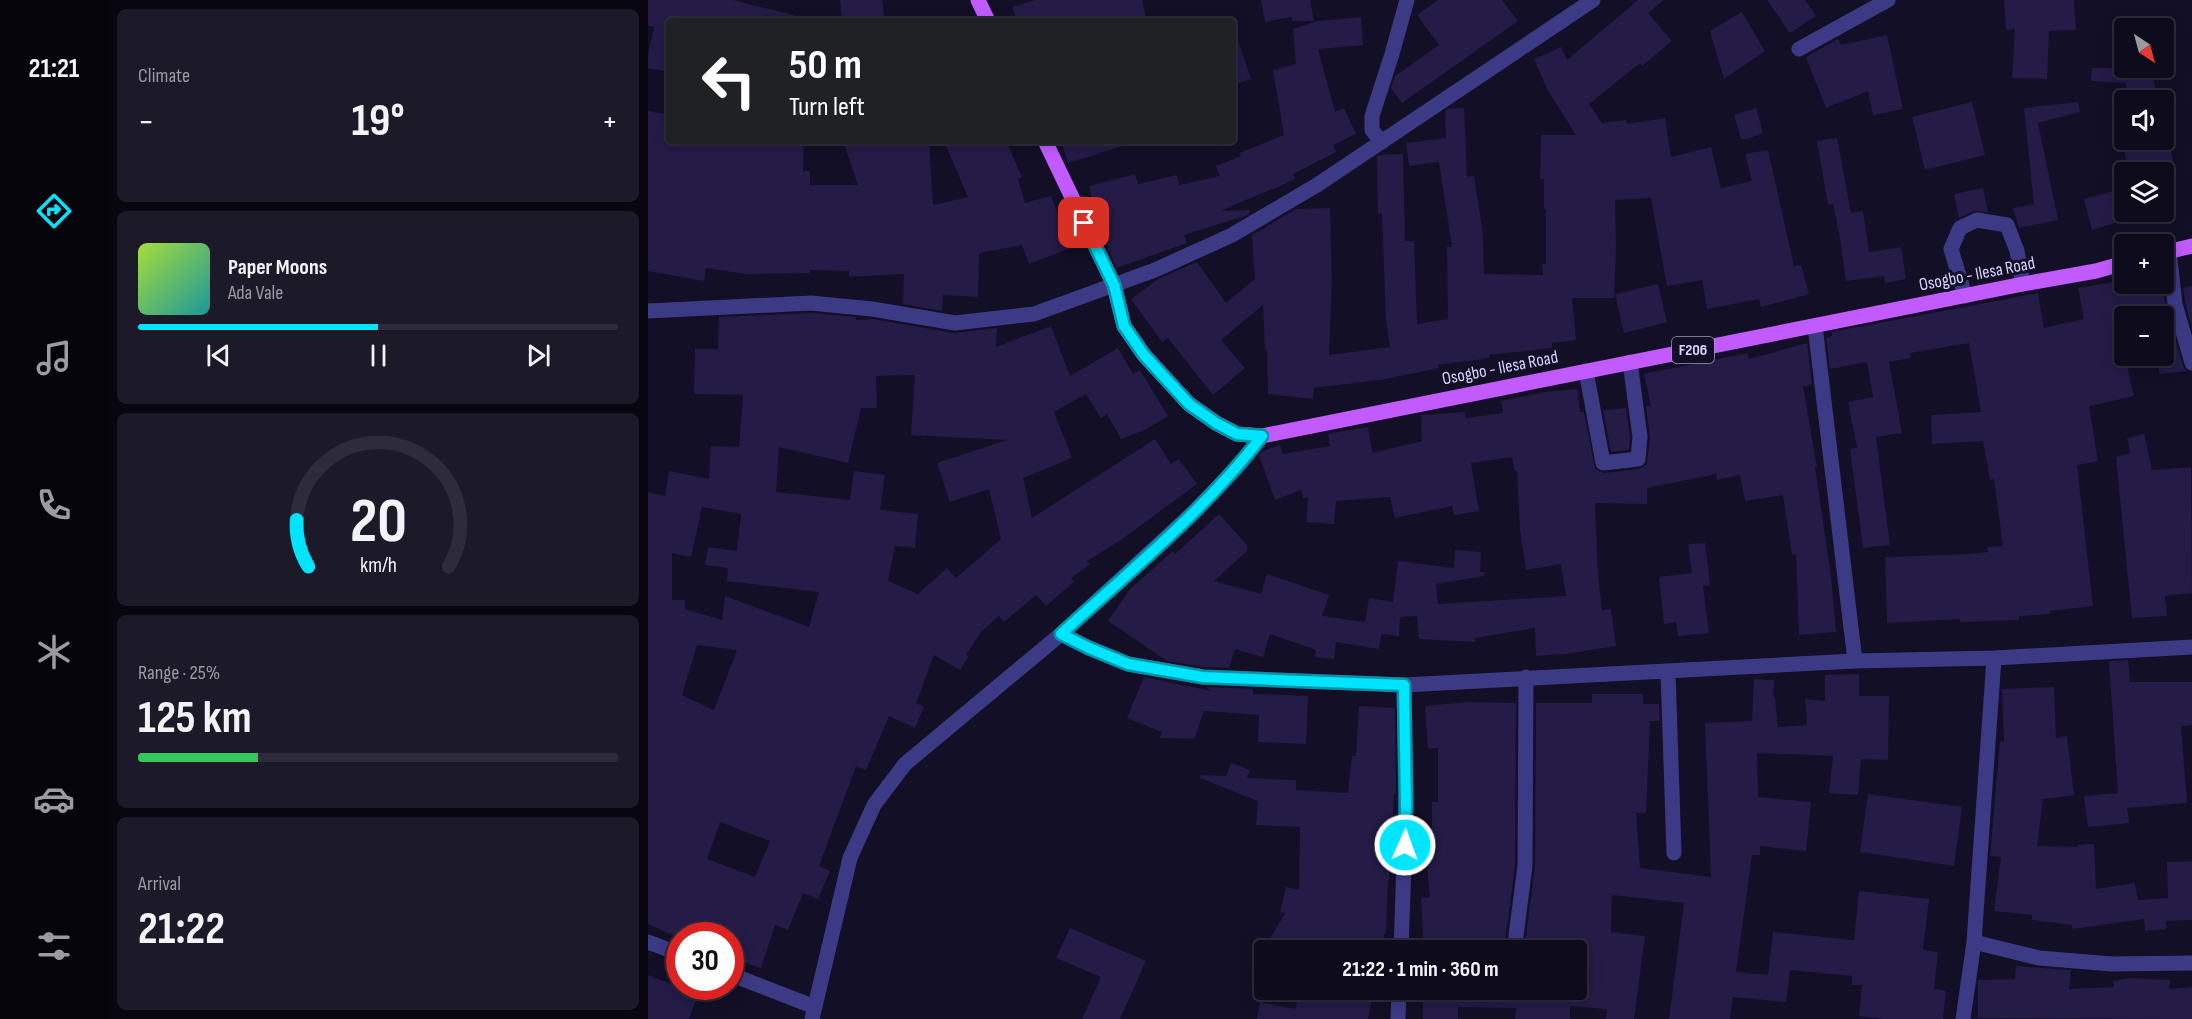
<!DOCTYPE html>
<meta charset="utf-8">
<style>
:root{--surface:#0e0b1c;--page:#1c1929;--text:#f1f3f6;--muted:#9b9ba3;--line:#2e2b3b;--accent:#00e5ff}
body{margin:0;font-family:"Sofia Sans Condensed",sans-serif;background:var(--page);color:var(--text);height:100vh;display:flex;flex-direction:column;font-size:22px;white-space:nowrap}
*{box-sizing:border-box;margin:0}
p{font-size:20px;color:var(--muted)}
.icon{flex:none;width:33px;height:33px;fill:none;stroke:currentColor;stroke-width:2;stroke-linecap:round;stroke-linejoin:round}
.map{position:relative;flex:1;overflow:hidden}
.sheet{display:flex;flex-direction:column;gap:9px;padding:9px;background:#08060f;width:540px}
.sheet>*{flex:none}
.guide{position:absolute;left:18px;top:18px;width:570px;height:126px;border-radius:6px;box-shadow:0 3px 15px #0003,0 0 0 2px var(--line);background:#202124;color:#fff;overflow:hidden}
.needle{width:39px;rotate:144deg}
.buttons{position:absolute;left:1466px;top:18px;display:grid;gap:12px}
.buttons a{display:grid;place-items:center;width:60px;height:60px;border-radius:6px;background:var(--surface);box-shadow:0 3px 15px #0003,0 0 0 2px var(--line);font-size:30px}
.speed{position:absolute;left:18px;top:922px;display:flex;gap:12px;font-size:30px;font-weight:700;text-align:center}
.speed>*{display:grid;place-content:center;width:78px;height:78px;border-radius:50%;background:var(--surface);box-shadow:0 3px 15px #0003,0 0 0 2px var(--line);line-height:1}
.speed .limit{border:9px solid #d22;background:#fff;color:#111}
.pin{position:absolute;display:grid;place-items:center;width:51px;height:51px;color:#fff;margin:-26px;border-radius:12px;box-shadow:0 3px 9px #0006}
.me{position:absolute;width:66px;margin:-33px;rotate:2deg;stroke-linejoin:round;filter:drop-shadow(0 0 4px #0008)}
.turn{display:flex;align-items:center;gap:21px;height:126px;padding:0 24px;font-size:27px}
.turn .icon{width:78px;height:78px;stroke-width:2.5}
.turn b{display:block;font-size:42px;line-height:51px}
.big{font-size:45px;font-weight:700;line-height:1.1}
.sheet .tile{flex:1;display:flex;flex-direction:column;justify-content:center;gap:9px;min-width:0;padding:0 21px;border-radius:9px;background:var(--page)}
.sheet .dial{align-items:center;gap:0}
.dial svg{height:156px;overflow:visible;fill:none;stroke:var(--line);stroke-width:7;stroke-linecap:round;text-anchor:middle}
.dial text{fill:var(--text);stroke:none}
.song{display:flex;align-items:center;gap:18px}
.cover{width:72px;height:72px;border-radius:9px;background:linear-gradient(135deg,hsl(80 70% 55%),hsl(180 70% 35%))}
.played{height:6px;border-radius:3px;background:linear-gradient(90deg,var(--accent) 50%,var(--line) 50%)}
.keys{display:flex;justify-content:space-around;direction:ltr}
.heat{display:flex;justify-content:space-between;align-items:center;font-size:33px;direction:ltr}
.charge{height:9px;border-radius:4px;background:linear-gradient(90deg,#34c759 25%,var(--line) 0)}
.trip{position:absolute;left:606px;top:940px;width:333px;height:60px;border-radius:6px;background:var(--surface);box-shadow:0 3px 15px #0003,0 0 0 2px var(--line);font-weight:700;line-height:60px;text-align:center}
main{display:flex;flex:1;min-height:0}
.tabs{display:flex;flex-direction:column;width:108px;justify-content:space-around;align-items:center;background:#06040b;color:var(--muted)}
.tabs .icon{width:42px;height:42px}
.tabs .selected{color:var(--accent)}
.tabs b{font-size:27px;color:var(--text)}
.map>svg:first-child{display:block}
</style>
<main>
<nav class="tabs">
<b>21:21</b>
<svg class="icon selected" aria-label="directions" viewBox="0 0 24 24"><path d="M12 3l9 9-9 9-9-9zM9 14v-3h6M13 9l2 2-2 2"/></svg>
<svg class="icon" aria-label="music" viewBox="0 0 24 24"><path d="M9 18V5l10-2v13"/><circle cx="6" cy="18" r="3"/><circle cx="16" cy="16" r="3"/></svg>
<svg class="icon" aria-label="phone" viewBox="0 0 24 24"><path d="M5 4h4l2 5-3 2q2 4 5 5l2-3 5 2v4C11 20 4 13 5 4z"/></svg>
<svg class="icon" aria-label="climate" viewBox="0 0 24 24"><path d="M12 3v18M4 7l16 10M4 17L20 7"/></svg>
<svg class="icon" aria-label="car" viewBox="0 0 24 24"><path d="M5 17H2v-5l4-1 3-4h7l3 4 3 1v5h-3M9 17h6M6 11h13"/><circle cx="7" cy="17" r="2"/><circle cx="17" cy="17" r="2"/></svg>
<svg class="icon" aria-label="filters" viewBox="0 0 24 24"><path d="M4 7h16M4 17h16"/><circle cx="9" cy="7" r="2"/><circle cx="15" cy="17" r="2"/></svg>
</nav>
<section class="sheet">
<div class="tile"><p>Climate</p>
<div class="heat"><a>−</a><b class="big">19°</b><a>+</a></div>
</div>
<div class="tile">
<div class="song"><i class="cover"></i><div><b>Paper Moons</b><p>Ada Vale</p></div></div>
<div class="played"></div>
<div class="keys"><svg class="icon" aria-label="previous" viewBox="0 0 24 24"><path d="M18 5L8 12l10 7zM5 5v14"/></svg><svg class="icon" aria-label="pause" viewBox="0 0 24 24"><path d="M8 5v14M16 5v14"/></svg><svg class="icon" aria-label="next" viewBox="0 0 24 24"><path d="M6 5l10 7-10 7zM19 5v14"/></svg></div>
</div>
<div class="tile dial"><svg viewBox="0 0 100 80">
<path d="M14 69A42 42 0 1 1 86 69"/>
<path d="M14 69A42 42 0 0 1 8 45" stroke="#00e5ff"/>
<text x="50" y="56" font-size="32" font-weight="700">20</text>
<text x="50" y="72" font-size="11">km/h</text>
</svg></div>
<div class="tile"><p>Range · 25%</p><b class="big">125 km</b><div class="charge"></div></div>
<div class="tile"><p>Arrival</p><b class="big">21:22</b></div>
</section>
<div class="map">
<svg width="1544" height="1019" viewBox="0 0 1544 1019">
<rect width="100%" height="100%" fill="#130f26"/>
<!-- building -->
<path fill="#241b47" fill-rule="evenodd" d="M0,0H84L146,15L145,21H21V72L0,68V55L6,27L0,26Z
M192,0H234L237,21H194Z
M387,0H494L499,21H369L364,7Z
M613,0H662L666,21H644V17L617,22Z
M790,0H854L870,21L754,103L743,88L747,76L791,45L769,15Z
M990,0H1016L1000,13L1024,41L994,66L992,63L941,104L954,123L978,120L979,124L1017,118L1023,157L1063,147L1073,188L1104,181L1097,154L1120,150L1146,266L1153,265L1161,294L1113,307L1111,299L1059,309L1054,280L1019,286L1003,198L967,200L968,245L966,298H924L928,340L904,343V348L841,355L842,358L790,365L791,368L738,379L666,388L665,399L620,394L619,349L617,350L615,305L573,340L597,368L565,395L520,338L514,342L483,299L510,279L549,262L578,303L607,279L604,235L648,209L682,208L684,282L681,355L742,347L738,321L734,213L730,214L729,157L731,155L755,154L757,241H766L769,324L800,319L799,247H804L791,162L761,166L758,143L798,138L797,111L800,109L816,108L819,177L826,176L835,235L836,274L895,275L894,264H898V209H896V179H892L893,135H928L899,89L886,59L913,47L919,60Z
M1119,0H1157L1168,16L1142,33Z
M1356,0H1426L1428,30L1401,31L1399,79L1364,78L1367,29L1358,30Z
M1094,12L1117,51L1076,79L1062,31Z
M713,17L715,45L670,49L687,112L696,108L708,134L685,145L688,152L645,174L648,179L572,211L601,210L602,213L597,216L536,235L539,243L468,268L455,235H453L441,186L487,174L490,184L529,175L531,185L572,176L568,166L593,156L591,153L636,135L625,70L648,64L645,29L670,21Z
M585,35H588L603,79L585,85Z
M1239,35L1255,109L1225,115L1220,91L1178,108L1158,57L1190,39L1193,45Z
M1444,68H1504L1509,100H1479L1478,83L1443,81Z
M1324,102L1337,155L1277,170L1264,117Z
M1430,102L1432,112L1390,123L1410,220L1371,228L1365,208L1386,204L1376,108Z
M1108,108L1115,133L1100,139H1093L1086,115Z
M0,111L21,115V141L156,142L155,171H162V185H210L195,141H281L285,205L320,197L296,141H358L374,177L370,179L377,203L403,196L423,248L381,264L374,245L331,253L330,297L295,295L294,311L255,304L256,274L201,277V271L162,270V273L99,274L58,268L56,281L0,271Z
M1189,138L1203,213L1215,211L1221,252L1253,247L1258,279L1237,283L1236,276L1198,281L1192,238L1185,204L1180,205L1169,141Z
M1493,140H1521L1527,172H1480L1475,143Z
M413,141H478V145L420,163Z
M1335,188L1340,212L1326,211L1311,218L1306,194Z
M1476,188V220L1444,230L1436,199Z
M1476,280V284H1513L1518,307L1535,366L1539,371L1512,374L1508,356H1515V316H1476V326L1470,328L1486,396L1441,406L1450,461L1429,465L1445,606L1402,611V614L1371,616V620L1312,622V619L1239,623L1237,557L1322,554L1340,552L1339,547L1355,546L1346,479L1342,480L1335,441L1284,444L1283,415L1333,412L1321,343L1262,353L1263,358L1241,362L1254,433L1228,437L1242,545L1215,548L1202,449L1209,448L1200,402L1225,397L1219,362L1182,369L1178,338L1184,336V332L1390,293L1396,328L1436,319L1430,288Z
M1010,284L1019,322L976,333L967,294Z
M1544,286V328L1537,302L1535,288Z
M163,313L208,317V320L224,319L306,333L349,328L348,347L403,326L422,376L470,348L485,374L492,370L520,416L499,429L473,439L459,414L453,418L438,394L406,412L424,458L375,478L384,518L507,439L523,464L531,459L549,484L473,540L439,561L442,564L423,578L426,582L398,606L388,595L356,622L351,616L333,632L318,655L321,656L312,670L286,655L268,703L276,707L267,728L241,716L218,770L208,766L171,866L182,871L170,899L155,893L140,930L127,925L113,968L82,958V936H27L0,924V492L17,496L21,471L61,479L63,446L91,447L95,395L46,394L47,349H70L71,317ZM267,375L263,435L279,436L280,434V436L359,440L289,463L302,502L341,489L353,539L308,578L299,568L270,594L240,581L247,546L267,548L270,514L232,510L237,475L206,471L202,500L128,492L131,447L200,463L213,408H229L228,376ZM54,507L93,514L89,551L60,547L57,565L80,568L79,581L171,592L161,627L77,596L74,620L37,609V600H24V553L43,557ZM49,645L89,650L66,710L34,695ZM72,822L122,841L107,877L59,859Z
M1159,343L1164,384L1155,387L1169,467H1167L1183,576L1188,632L1151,635L1148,554L1144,555L1135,495L1097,501L1092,475L1069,480L1068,474L999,488V504L947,503L950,575L954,610L963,609L968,646L918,654L888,656L887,628L827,638V642L771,639L769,616L752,617L751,636L733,634L731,649L688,642L686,659L667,657L668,650L622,634L615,657L587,649L581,668L556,667L519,661L460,621L482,589L525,551L527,554L571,514L599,545V551L566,581L613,594L619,574L646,583L681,595L674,616L717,622L721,598L745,602L750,561L806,568L807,550L833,552L832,572H836V576L788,584L790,604L918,596L913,564L878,570L872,530L869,471H867L864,457L823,463L831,511L806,515L804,506L747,518L742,497L688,501L686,524L658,522L660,497L655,498L653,490L627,500L611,455L615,451L632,445L635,454L682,446L680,434L720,427L724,453L774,441L773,415L817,412L818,418L855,413L853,401L897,392L929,389L932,412H936L947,469L956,473L991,469L999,464L1002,438L998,406H1003L996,374L1100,353L1101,359Z
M978,408L982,437L981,450L963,452L955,410Z
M1496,434L1504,470L1543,467L1544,593L1517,596L1519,616L1484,618L1468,457L1483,453L1479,438Z
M1057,543L1062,585L1055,586L1061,633L1030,636L1028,622L1016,624L1011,577L1044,573L1040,544Z
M1480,660L1482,682H1544V725L1533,726L1539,803L1479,808L1481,823L1440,827L1436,796L1470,793L1461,661Z
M1211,674V696H1241L1240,760L1213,759L1210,795L1181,793L1185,756L1109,753L1110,797L1163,802L1158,851L1112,846V855H1104L1088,972L1120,975L1125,932L1206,940L1211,891L1281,899L1275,950L1290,952L1286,989L1298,991L1295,1019H1237L1211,1016L1214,985H1204V976L1142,970L1138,1002L1085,997L1082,1019H1021L1036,903L964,895L963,932L997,936L986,1019H958L959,1009L922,1006V1019H867L868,1008L810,1007V1019H775V990H928V951H876L887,866L888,703H944V694H995V704H1011L1012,721H1002L998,813H988L992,868L1063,877L1057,723L1104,721L1106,679L1126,680L1125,697L1127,698L1130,727L1159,725L1157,699L1177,701V675Z
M496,677L564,691L558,687L605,689V694L660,696L658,744L610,742L611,715L556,711L546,739L512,738L514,732L479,718Z
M1406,687L1408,738L1419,736L1426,795L1395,799L1389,846L1430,847V845L1446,844L1448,889L1487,883L1490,900L1520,898L1519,862L1544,861V920L1518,921V929L1497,931L1496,919L1424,929V925L1384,920V915L1346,911L1353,857L1342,856L1352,741L1356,742L1354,689Z
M820,702L868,703L867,865L856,951H776L773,898L782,897L778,855H766L767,839L784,838V802H790V748L780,749L777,706Z
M711,706L747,708L748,794H746L744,839H747L746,856H743L741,880H740L738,934H736L734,951H615L637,913L632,912L638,887L651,890L652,827L608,825L610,801L552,778L553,775L578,776L583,763L602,770L599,778L648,780V790L700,793L704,756H708Z
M1220,794L1314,807L1306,866L1212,852Z
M422,928L498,961L472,1019H434L453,977L408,958Z
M1368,966L1423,970L1421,989L1466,987L1465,981L1484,978L1522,980L1521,989L1544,987V1019L1330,1018V980L1367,979Z
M0,975L50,994L41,1019H0Z
M650,990H726L720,1019H609L612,1002L648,1009Z"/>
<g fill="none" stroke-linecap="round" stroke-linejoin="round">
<!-- minor -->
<path stroke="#3d3a85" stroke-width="15" d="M1151,49L1240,0
M734,142L724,130V116L744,54L759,0
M1521,251L1527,304L1544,363
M1317,296L1303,249L1312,228L1329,220L1359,225L1369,251L1375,284
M0,311L163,303L224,309L307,323L386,314L507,270L584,235L669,185L945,0
M1167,326L1207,661
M938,371L955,463L990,459L992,437L982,362
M413,634L441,648L480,664L555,677L756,685L1207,661L1346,658L1544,647
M1020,672L1026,853
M0,942L32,954
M1326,942L1391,958L1464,964L1544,963
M753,951L758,803L756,685
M866,951L877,866L878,677
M82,974L167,1007
M164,1019L202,858L226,805L257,764L413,634L546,512L592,464L614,436
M750,1019L751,990
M1315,1019L1326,942L1346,658"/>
<!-- major -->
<path stroke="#c25bff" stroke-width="15" d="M330,0L340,21
M397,141L466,285L476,326L496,355L541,404L568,423L589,434L614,436L1375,284L1448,271L1476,263
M1515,253L1544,246"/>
</g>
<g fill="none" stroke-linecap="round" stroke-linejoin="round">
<!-- route casing -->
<g stroke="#0095a6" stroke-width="15">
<path id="route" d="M436,223L466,285L476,326L496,355L541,404L568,423L589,434L614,436C556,511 482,571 413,634L441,648L480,664L555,677L756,685L758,803L757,845"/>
</g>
<!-- route -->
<use href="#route" stroke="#00e5ff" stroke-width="10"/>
</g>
<g text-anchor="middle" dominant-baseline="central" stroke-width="6" stroke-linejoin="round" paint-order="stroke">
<!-- shield labels -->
<rect fill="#130f26" stroke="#9e99be" stroke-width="1.5" x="1024" y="337" width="42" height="26" rx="4.5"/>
<g font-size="16" font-weight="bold" fill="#d9d4ff">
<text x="1045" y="350">F206</text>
</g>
<!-- street labels -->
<g font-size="18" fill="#d9d4ff" stroke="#130f26">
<text transform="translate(1329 274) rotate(-11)">Osogbo - Ilesa Road</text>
<text transform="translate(852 368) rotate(-11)">Osogbo - Ilesa Road</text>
</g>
</g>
</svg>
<div class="buttons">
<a><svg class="needle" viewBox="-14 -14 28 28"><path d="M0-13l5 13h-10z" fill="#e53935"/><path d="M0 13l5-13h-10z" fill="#9b9ba3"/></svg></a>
<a><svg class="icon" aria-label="sound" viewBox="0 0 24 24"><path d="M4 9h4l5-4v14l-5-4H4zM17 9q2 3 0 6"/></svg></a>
<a><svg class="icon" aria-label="layers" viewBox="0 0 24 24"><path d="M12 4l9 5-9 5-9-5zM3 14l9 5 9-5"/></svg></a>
<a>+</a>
<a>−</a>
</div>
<div class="speed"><div class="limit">30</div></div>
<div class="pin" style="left:436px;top:223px;background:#d93025"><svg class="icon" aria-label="arrive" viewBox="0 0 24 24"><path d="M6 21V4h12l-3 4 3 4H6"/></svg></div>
<svg class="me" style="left:757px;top:845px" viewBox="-20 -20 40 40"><circle r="17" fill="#00e5ff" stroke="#fff" stroke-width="3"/><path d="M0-11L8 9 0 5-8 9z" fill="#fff"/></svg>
<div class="trip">21:22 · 1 min · 360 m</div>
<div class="guide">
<div class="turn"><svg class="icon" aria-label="left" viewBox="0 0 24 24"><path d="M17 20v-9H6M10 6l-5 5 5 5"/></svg><div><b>50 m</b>Turn left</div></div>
</div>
</div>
</main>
